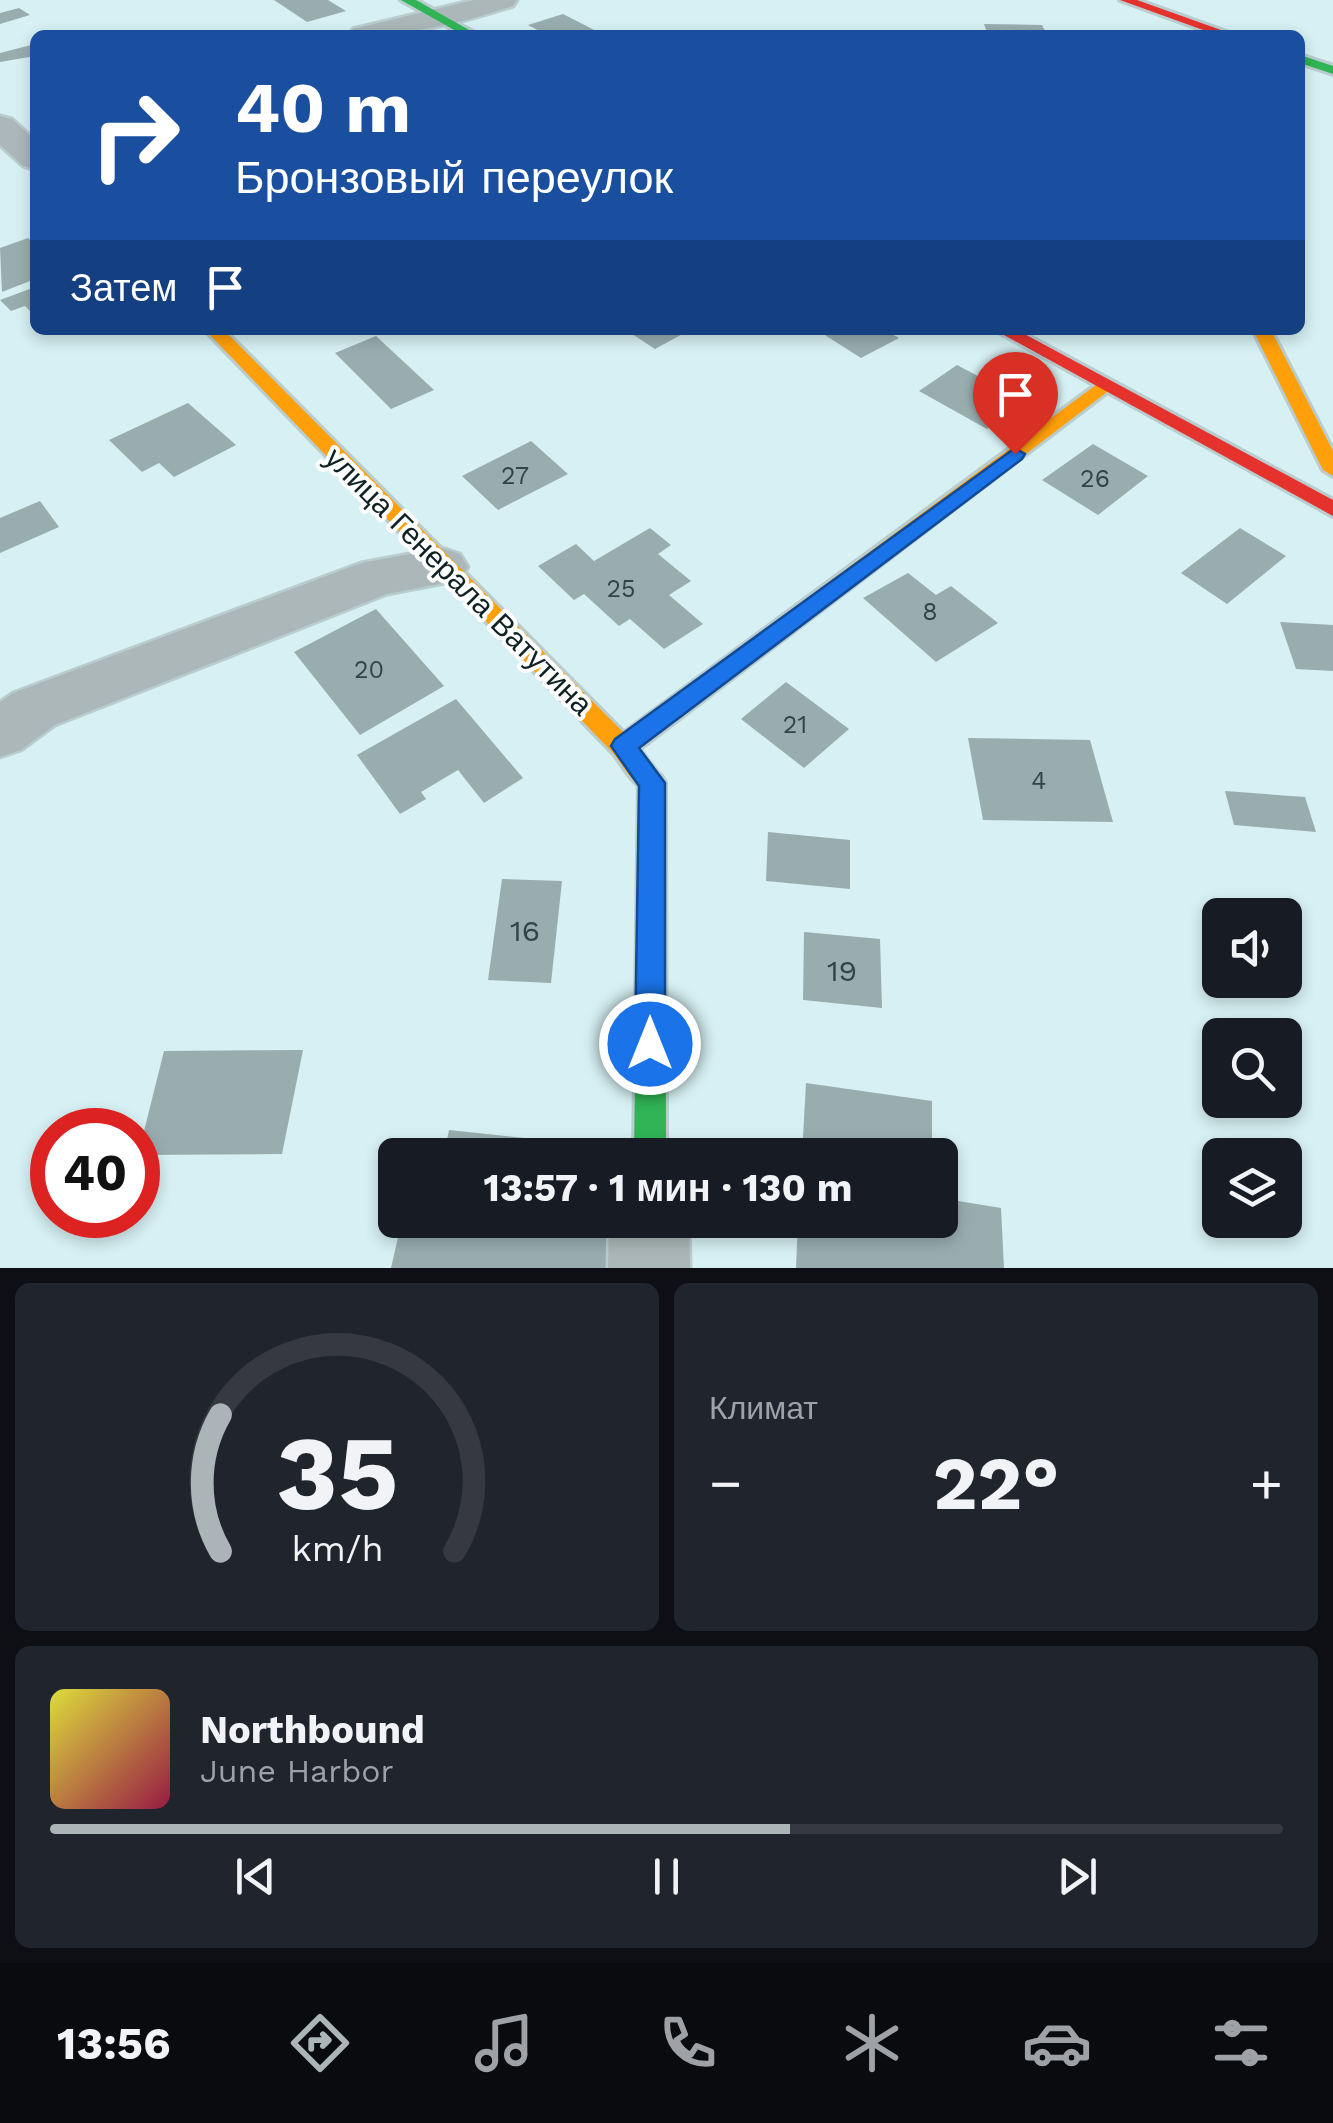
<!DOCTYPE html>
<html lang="ru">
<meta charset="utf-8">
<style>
:root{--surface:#171b24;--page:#20242c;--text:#f1f3f6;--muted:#9ea1a6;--line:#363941;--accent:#abb5b8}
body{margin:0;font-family:"Work Sans",sans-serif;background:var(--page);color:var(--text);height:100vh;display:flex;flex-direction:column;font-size:38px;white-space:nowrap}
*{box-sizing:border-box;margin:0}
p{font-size:32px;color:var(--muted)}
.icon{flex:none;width:55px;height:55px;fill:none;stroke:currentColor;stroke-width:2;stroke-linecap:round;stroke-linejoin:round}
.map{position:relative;height:1268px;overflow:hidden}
.side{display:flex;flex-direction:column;gap:15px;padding:15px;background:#0d0f14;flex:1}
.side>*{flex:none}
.hud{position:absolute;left:30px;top:30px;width:1275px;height:305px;border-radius:15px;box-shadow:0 5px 15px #0003;background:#1a4fa0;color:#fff;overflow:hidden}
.tools{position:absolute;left:1202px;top:898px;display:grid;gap:20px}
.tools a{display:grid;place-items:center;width:100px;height:100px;border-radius:15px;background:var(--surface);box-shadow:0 5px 15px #0003;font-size:50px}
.speed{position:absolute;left:30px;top:1108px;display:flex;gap:20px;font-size:50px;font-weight:700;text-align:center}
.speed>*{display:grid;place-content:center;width:130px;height:130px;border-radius:50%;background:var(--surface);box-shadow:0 5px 15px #0003;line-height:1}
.speed .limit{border:15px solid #d22;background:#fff;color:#111}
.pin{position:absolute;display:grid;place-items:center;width:85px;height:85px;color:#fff;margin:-102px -42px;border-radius:50% 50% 50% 0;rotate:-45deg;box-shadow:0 0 10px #0007}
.pin .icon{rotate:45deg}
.me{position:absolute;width:110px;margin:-55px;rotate:0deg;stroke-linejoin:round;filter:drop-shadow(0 0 8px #0008)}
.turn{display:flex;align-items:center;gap:35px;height:210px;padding:0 40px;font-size:45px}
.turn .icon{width:130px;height:130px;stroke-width:2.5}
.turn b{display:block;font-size:70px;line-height:85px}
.then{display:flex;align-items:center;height:95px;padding:0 40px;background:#0003;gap:20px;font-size:38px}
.big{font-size:75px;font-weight:700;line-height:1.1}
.side .widget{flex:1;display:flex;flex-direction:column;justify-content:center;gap:15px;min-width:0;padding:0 35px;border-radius:15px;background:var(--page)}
.side .dial{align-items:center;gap:0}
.dial svg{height:260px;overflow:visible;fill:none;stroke:var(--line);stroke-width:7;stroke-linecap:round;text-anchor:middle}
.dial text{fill:var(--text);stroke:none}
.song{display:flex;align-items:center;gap:30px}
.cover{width:120px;height:120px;border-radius:15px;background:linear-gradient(135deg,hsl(60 70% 55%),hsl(340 70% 35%))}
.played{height:10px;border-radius:5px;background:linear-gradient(90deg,var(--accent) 60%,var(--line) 60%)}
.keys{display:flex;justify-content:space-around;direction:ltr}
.heat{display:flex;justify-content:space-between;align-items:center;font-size:55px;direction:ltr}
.side .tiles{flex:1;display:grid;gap:15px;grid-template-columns:1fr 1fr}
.widget:last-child{grid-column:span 2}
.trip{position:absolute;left:378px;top:1138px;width:580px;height:100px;border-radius:15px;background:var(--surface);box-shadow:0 5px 15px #0003;font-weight:700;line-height:100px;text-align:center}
.tab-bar{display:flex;height:160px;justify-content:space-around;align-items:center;background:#090b0e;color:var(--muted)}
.tab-bar .icon{width:70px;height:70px}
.tab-bar .selected{color:var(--accent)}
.tab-bar b{font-size:45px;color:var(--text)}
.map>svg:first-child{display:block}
</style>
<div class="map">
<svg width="1333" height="1268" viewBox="0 0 1333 1268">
<rect width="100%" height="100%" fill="#d6f0f3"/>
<!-- building -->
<path fill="#99adaf" d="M274,0H328L346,11L307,22Z
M19,8L30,15L0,24V13Z
M563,14L604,35H547L528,25Z
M984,24L1042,25L1047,35H988Z
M35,44V56L0,62V53Z
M28,238L35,244V279L2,292L0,248Z
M35,287V316L25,306L11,311L0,300Z
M626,330H690L655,349Z
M817,330H885L899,338L861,358Z
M376,336L434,390L391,409L335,353Z
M957,365L1025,401L987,429L919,391Z
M188,403L236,445L174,477L159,463L142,472L109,440Z
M531,441L568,474L498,510L462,476Z
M1093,444L1148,476L1098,515L1042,480Z
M40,501L59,527L0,553V518Z
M650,528L671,545L658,554L691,581L669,595L703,624L664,649L630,619L619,626L584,594L574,600L538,566L576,544L594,561Z
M1240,528L1286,556L1227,604L1181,573Z
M908,573L936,595L951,586L998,623L936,662L863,598Z
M376,609L444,686L360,735L294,652Z
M1280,622L1333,625V671L1296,669Z
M786,682L849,729L804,768L741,719Z
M456,699L523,778L484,803L458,770L421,792L426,799L400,814L357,755Z
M968,738L1090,740L1113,822L983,820Z
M1225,791L1305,797L1316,832L1234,825Z
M768,832L850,840V889L766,881Z
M502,879L562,881L551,983L488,980Z
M804,932L880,939L882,1008L803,1000Z
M303,1050L282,1154L138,1155L164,1051Z
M806,1083L932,1101V1155H802Z
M449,1130L543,1140L541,1155H444Z
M940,1198L1001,1208L1004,1268H796L798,1220H940Z
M402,1220L621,1224L616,1268H391Z"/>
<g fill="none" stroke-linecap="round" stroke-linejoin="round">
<!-- street casing -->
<g stroke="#b9cdcf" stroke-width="5">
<path id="street" d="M474,0H517L513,6C454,25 411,35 349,35L353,29Z
M0,116L12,119L35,140V170L23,166L0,145Z
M442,548L460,554L468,567L460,580L387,594L55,725L21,750L0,757V702L13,693L361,563Z
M609,1220H689L690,1268H608Z"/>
</g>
<!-- fast casing -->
<g stroke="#b9cdcf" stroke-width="6">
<path id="fast" d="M401,0H416L478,35H463Z
M1300,55L1333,66V74L1300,63Z
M652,772L661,776L665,783L666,1155H634L639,783L643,776Z"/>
</g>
<!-- slow casing -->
<g stroke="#b9cdcf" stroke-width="6">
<path id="slow" d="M205,330H224L624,733L1100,382H1112L1115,386L639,749L665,783L661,790C639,798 626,769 614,754Z
M1253,330H1271L1333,451V476L1323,470Z"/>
</g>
<!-- jam casing -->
<g stroke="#b9cdcf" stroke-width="6">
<path id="jam" d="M1120,0H1137L1235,35H1217Z
M995,330H1017L1333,500V516Z"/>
</g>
<!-- street -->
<use href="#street" fill="#abb7b8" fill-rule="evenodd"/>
<!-- fast -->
<use href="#fast" fill="#30b455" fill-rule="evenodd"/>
<!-- slow -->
<use href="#slow" fill="#ff9f0a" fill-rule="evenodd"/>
<!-- jam -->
<use href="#jam" fill="#e5322d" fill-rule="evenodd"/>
</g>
<!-- route -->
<path fill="#1a73e8" stroke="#114b97" stroke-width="2.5" d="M1015,448L1025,454L1022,459L639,748L665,783V1044L661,1054L650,1058L640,1054L635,1044L639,786L611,746L615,739Z"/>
<g text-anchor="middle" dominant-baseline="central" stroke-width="8" stroke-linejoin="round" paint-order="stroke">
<!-- number labels -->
<g font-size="25" fill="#324446">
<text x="515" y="475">27</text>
<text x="1095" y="478">26</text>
<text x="621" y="588">25</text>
<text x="930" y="611">8</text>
<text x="369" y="669">20</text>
<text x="795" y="724">21</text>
<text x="1039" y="780">4</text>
</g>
<!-- street labels -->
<g font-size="30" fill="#0f2123" stroke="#fff">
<text transform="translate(459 581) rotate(45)">улица Генерала Ватутина</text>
</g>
<!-- near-number labels -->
<g font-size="30" fill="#324446">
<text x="525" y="930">16</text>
<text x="842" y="970">19</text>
</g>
</g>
</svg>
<div class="tools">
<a><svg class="icon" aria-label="sound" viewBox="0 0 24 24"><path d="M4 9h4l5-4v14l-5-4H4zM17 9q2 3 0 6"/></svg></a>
<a><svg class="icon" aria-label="search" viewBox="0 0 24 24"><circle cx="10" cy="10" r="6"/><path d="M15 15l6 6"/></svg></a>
<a><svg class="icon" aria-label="layers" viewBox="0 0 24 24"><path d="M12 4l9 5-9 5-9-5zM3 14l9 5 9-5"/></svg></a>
</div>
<div class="speed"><div class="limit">40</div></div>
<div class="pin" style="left:1015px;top:454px;background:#d93025"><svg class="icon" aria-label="arrive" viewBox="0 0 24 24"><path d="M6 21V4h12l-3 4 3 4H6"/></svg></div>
<svg class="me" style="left:650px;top:1044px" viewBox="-20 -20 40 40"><circle r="17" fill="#1a73e8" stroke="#fff" stroke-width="3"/><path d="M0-11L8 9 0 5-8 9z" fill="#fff"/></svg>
<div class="trip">13:57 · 1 мин · 130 m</div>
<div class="hud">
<div class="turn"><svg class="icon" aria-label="right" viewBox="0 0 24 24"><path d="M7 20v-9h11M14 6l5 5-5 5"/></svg><div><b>40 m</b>Бронзовый переулок</div></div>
<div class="then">Затем<svg class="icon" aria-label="arrive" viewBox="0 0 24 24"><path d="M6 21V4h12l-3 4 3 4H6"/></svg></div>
</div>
</div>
<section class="side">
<div class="tiles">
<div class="widget dial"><svg viewBox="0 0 100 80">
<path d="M14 69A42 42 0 1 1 86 69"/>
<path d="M14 69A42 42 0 0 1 14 27" stroke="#abb5b8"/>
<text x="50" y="56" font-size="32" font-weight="700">35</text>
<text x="50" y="72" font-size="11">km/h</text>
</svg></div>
<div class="widget"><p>Климат</p>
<div class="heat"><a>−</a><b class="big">22°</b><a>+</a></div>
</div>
<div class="widget">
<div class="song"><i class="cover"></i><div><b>Northbound</b><p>June Harbor</p></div></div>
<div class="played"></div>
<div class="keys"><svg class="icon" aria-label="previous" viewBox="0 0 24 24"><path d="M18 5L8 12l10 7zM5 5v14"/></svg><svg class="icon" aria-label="pause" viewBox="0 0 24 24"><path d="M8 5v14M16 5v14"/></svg><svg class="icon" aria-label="next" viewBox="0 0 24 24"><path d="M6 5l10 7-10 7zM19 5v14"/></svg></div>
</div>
</div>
</section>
<nav class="tab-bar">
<b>13:56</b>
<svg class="icon selected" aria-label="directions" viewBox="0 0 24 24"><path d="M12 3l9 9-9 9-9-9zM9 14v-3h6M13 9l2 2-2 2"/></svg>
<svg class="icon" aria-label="music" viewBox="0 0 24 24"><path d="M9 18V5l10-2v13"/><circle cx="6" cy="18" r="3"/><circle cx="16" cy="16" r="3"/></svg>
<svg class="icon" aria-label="phone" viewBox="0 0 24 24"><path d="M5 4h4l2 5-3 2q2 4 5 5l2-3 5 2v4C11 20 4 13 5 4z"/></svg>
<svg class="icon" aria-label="climate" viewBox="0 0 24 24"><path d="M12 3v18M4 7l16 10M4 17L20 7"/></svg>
<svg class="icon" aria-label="car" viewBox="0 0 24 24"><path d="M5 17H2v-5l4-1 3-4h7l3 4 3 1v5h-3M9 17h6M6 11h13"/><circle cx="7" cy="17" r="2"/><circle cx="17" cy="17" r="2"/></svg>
<svg class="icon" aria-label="filters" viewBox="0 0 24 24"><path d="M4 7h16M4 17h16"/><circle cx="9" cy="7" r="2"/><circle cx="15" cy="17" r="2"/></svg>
</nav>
